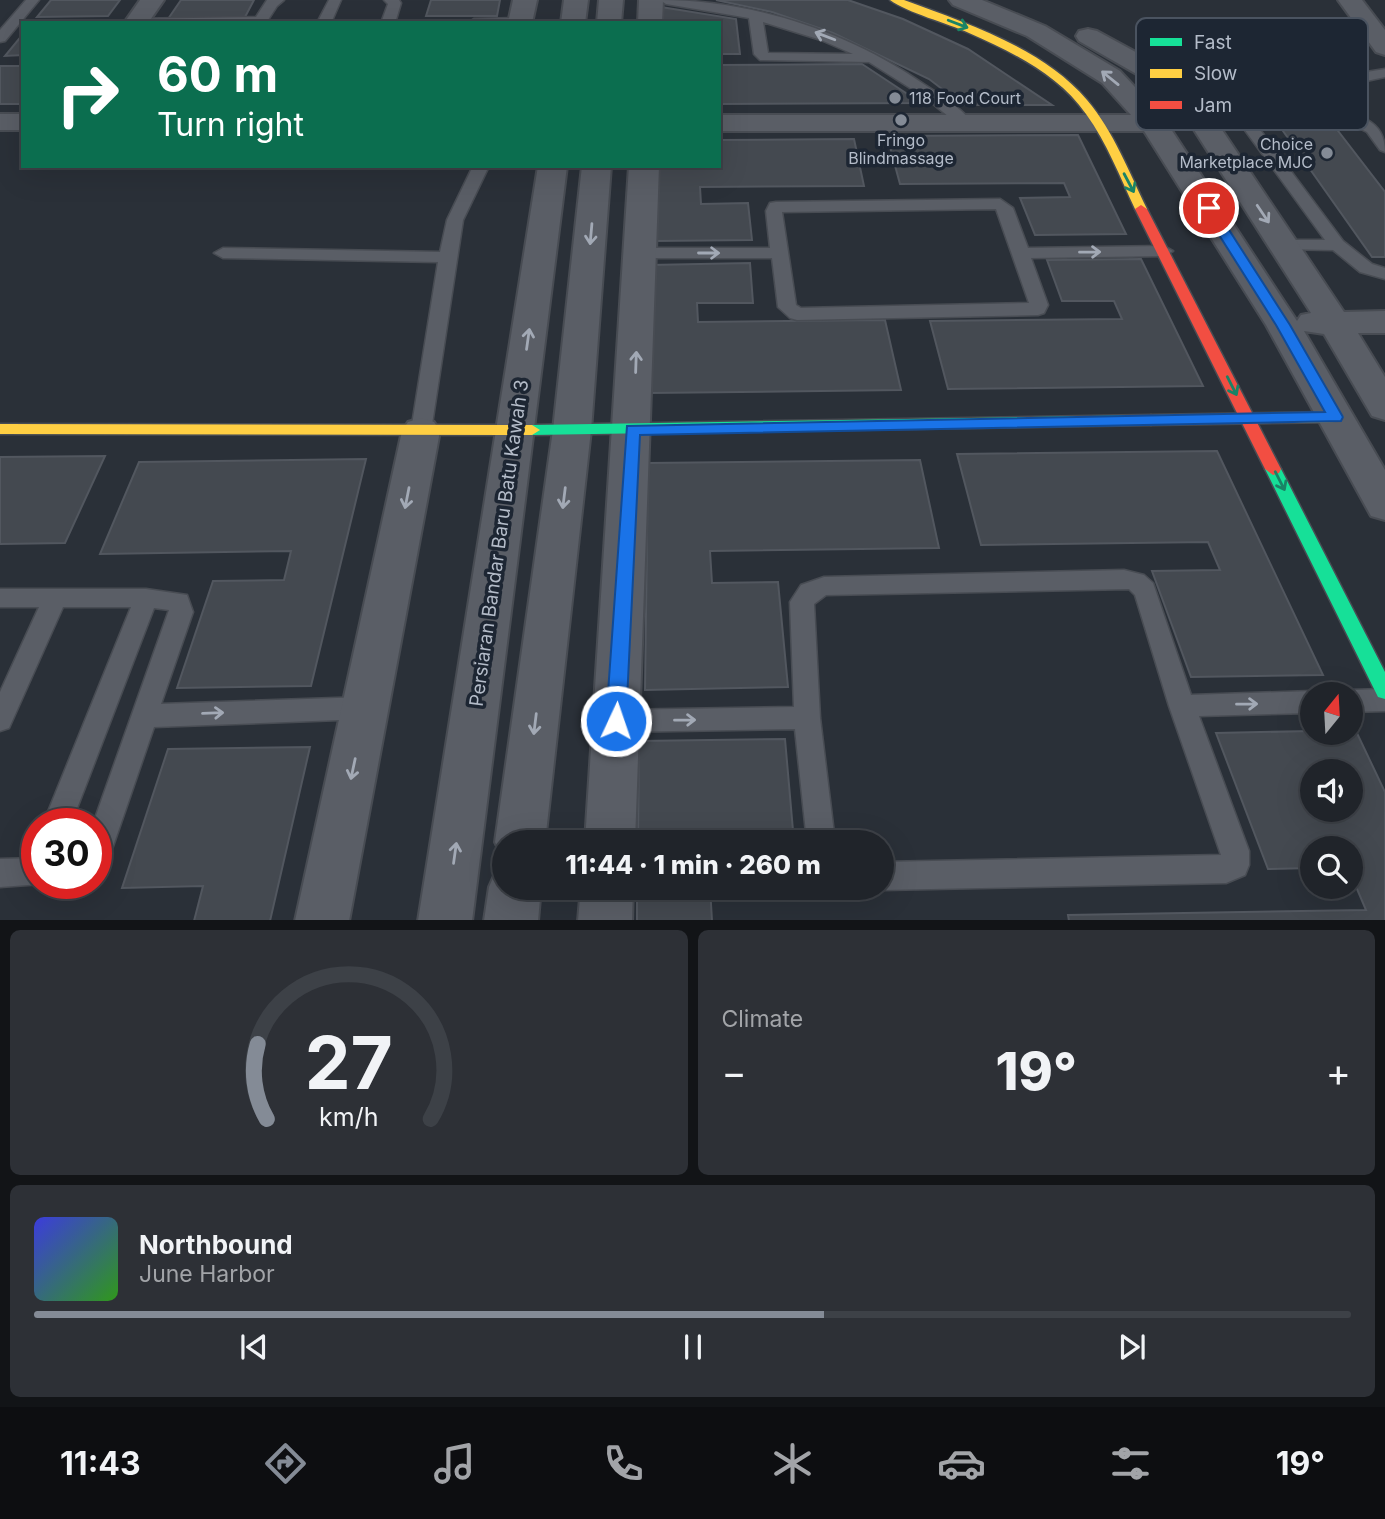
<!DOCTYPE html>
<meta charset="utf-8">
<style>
:root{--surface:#20242a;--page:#2d3036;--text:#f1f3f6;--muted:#a2a4a8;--line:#3d4147;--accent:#848b96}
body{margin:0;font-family:Inter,sans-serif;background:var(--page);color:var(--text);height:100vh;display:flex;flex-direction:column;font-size:26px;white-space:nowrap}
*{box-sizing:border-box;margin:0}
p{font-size:23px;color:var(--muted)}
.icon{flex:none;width:38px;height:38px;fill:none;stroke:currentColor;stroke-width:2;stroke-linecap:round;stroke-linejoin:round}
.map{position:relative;height:920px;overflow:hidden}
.details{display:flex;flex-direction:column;gap:10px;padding:10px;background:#121417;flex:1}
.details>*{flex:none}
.guide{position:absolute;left:21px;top:21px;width:700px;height:147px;border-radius:0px;box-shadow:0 7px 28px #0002,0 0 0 2px var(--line);background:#0b6e4f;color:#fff;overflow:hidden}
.needle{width:46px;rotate:18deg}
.fabs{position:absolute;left:1300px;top:682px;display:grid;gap:14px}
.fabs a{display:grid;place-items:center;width:63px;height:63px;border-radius:50%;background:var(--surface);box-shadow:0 7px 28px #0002,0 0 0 2px var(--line);font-size:35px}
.speed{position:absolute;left:21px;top:808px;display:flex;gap:14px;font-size:35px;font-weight:700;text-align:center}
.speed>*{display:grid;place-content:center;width:91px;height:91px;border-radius:50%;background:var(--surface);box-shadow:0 7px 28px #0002,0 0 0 2px var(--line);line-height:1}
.speed .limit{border:10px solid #d22;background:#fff;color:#111}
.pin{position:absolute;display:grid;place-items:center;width:60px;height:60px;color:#fff;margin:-30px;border:4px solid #fff;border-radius:50%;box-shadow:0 2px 7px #0007}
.me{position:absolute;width:77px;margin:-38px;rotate:3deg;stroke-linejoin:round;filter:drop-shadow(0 0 5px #0008)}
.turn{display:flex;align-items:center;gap:24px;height:147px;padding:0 21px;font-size:32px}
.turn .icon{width:91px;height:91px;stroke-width:2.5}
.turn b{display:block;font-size:49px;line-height:60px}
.big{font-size:52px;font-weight:800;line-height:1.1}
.details .tile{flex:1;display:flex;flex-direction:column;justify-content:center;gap:10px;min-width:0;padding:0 24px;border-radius:10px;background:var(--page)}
.details .dial{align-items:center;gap:0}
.dial svg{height:182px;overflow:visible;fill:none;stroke:var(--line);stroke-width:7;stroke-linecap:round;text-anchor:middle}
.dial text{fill:var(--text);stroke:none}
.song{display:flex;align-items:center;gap:21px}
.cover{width:84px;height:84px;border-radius:10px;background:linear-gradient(135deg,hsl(240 70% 55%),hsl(110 70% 35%))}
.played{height:7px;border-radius:4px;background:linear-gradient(90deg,var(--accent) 60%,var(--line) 60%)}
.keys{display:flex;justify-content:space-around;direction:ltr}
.heat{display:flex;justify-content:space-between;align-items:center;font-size:38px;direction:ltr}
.details .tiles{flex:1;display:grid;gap:10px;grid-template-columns:1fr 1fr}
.tile:last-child{grid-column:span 2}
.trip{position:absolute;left:492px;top:830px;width:402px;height:70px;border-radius:35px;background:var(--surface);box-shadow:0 7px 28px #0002,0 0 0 2px var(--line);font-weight:800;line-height:70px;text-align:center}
.dock{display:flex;height:112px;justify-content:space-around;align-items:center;background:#0d0e11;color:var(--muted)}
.dock .icon{width:49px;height:49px}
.dock .active{color:var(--accent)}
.dock b{font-size:32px;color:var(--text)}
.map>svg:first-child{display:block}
</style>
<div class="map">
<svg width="1385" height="921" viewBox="0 0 1385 921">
<rect width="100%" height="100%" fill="#2a3038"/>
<!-- building -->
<path fill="#444950" stroke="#52575f" stroke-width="2" fill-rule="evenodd" d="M51,0H120L108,16L37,17Z
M181,0H254L244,19H168Z
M431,0H500L497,16H426Z
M716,0H848L903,19L968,49L1052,105H963L929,79L833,33L772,12Z
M661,7L736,19L740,54H719V23H661Z
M23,34V55L5,56Z
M862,64L921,103L719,104V65Z
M0,66H23V104H0Z
M1271,114H1325L1385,192V257H1372Z
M1078,135L1126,234L1035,235L1020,198L1070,197L1064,183L900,184L887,136Z
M854,139L864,186L700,187L701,204L748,203L752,240L654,241V166H719V140Z
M1141,259L1203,386L948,389L930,321L1122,319L1114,301H1062L1047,260Z
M750,263L753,303H697L698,322L885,320L901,390L649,393L650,265Z
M1217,451L1323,675L1191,677L1152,571L1220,570L1208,542L981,545L957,454Z
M105,456L65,543L0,544V457Z
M366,459L311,686L177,688L213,581L284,580L291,551L100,554L139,462Z
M920,460L939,548L710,551L712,583L778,582L788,687L645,690L648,463Z
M1312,731V733H1351V731H1356L1385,792V921H1069L1068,915L1366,910L1351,875V849H1312V868L1268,869L1216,733ZM1312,772H1351V810H1312Z
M785,739L794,842H638L639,741Z
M310,747L270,921H194L203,886L122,888L168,749Z
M637,887H710L712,921H637Z"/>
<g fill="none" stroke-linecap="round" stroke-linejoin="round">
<!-- lane casing -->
<g stroke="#484c53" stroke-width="3">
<path id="lane" d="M26,0H39L5,41L0,42V30Z
M267,0H284L277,6L266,23H123L129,19L256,17Z
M329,0H341L331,23H317Z
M384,0H399L401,3L395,23H381L388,4Z
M660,0C752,0 846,31 922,83C939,94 960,107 973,123L970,126H960L926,98L869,62L760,60L754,54L749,18L666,4ZM763,22L821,40L853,54L768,53Z
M520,18L527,22L468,23L474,19Z
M1385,69V77L1343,86L1338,106C1362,118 1385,121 1385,152L1380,150L1367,132L1327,112L1246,111L1343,241L1372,264L1385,268V279L1360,272L1333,250L1277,249L1274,245L1283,240H1325L1231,111L1192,110L1185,106L1192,102L1324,103L1331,81L1348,75Z
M473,166H489L463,220L431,431L428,436L421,438L414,436L411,431L438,262L223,258L214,253L223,248L440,252L447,220Z
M1000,199L1013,208L1028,248L1164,246L1173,251L1164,256L1031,258L1048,305L1044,313L1038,315L797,320L790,318L778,307L772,258H640L631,253L640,248H770L766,211L770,203L776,202ZM996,209L1029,303L801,308L796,305L782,212Z
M1124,570L1144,575L1153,583L1191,695L1312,691L1321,695H1312V713L1199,716L1249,851V865L1245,875L1226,883L882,890L876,887H882V862L1221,855L1169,706L1135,595L1129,589L826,595L814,604L820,718L835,842H807L795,729L616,732L607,729L603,721L607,713L616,710L794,707L790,602L801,585L824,577Z
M0,589H146L187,595L193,612L161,704L366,697L375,700L379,708L375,716L366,719L154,727L110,855L106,864L96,868V824H93L169,610L154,608L71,824H43L131,607H63L9,728L0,731V692L39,607H0Z
M1385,689V711L1351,712V695H1341L1351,690Z
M37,858V884H42L0,887V859Z"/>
</g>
<!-- street casing -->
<g stroke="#484c53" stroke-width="4">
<path id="street" d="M140,0H164L148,23H124Z
M513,0H537L532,23H508Z
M564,0H588L585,23H561Z
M599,0H623L621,23H597Z
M639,0H663L662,23H638Z
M949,0H982L1045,26L1120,71L1163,117L1297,321L1301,315L1311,313L1182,111L1147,80L1079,41L1076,36L1079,31L1088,29L1097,31L1165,68L1202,100L1344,312L1385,311V333H1358L1385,377V420L1372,416L1324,334L1304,331L1385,470V520L1371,516L1266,325L1144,131H719V115H1131L1102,83L1027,36L953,5Z
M1338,0H1362L1385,30V55L1376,52Z
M0,114H23V130H0Z
M538,166H567L472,921H418Z
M582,166H611L591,430L545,842H504V860L495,842L553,430Z
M629,166H659L635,842H585Z
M421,418L434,422L440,431L349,921H295L402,431L408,422Z
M504,866V887H541L538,921H484L489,887L497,869Z
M581,887H633L632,921H578Z"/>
</g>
<!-- fast casing -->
<g stroke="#484c53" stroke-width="3">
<path id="fast" d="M1151,415L1159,420L1151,425L532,435L524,430L532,425Z
M1273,463L1281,469L1385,672V699L1378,697L1265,469Z"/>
</g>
<!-- slow casing -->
<g stroke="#484c53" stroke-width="3">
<path id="slow" d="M890,0H904C966,23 1043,48 1087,100C1114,132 1129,172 1147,209L1145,212L1141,213L1135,209C1120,177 1107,143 1086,114C1058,74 1012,52 969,33C947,23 908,13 890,0Z
M1336,412L1344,417L1336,422L1151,425L1143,420L1151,415Z
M0,424L532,425L540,430L532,435L0,434Z"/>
</g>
<!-- jam casing -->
<g stroke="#484c53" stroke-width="3">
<path id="jam" d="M1141,205L1147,209L1281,469L1279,473L1273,475L1265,469L1135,209Z"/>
</g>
<!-- lane -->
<use href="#lane" fill="#5a5e66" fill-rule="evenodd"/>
<!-- street -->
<use href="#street" fill="#5a5e66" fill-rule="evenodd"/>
<!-- fast -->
<use href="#fast" fill="#16e098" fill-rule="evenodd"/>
<!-- slow -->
<use href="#slow" fill="#ffcf43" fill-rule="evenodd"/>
<!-- jam -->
<use href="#jam" fill="#f24e42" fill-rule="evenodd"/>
</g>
<!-- one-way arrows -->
<defs><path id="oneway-shaft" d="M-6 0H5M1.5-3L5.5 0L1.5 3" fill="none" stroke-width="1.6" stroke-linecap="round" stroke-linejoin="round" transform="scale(1.75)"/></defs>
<g stroke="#1a8366">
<use href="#oneway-shaft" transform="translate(958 24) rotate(21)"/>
<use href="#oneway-shaft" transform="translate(1129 183) rotate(62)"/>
<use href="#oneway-shaft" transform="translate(1232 386) rotate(63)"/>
<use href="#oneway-shaft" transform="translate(1280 481) rotate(63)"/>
</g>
<g stroke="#a2a9b5">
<use href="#oneway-shaft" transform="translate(825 36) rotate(-159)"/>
<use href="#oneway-shaft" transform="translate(1110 78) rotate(-141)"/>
<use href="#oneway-shaft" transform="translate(1263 214) rotate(56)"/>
<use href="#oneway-shaft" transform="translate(591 234) rotate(95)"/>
<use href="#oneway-shaft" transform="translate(1090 252) rotate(-1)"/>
<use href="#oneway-shaft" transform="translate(709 253)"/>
<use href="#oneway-shaft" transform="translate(528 339) rotate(-82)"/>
<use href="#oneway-shaft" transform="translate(636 362) rotate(-88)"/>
<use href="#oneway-shaft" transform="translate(407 498) rotate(101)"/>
<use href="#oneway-shaft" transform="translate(564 498) rotate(97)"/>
<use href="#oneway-shaft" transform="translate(1247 704) rotate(-1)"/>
<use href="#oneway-shaft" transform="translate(213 713) rotate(-2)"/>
<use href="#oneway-shaft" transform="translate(685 720) rotate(-1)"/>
<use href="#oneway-shaft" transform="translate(535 724) rotate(97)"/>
<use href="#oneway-shaft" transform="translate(353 769) rotate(102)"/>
<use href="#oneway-shaft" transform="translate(455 853) rotate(-82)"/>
</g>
<!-- route -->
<path fill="#1a73e8" stroke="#114b97" stroke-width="2" d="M1209,204L1215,208L1290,325L1343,417L1341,421L640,435L626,721L623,727L616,729L609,727L606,721L627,426L1325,412L1276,325L1202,208Z"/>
<!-- markers -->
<g fill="#848b96" stroke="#1d2633" stroke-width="2.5">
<circle cx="895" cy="98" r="7"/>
<circle cx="901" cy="120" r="7"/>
<circle cx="1327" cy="153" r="7"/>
</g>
<g text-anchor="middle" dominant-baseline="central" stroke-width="7" stroke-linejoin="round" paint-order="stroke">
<!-- far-poi labels -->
<g font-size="16" fill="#b4bcc9" stroke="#1d2633" text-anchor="start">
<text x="909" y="98">118 Food Court</text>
<text x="901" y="140" text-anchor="middle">Fringo<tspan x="901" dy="18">Blindmassage</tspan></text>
<text x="1313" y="144" text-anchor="end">Choice<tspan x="1313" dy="18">Marketplace MJC</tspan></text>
</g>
<!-- street labels -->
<g font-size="19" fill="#b4bcc9" stroke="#1d2633">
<text transform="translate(499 543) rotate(-82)">Persiaran Bandar Baru Batu Kawah 3</text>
</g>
</g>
<!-- legend -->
<rect x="1136" y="18" width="232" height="112" rx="10" fill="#1d2633" stroke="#4a5360" stroke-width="2"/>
<rect x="1150" y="38" width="32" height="8" fill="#16e098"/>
<rect x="1150" y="69" width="32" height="9" fill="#ffcf43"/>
<rect x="1150" y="101" width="32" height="8" fill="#f24e42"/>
<g font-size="19" fill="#b4bcc9">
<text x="1194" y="49">Fast</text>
<text x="1194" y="80">Slow</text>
<text x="1194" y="112">Jam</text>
</g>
</svg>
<div class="fabs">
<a><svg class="needle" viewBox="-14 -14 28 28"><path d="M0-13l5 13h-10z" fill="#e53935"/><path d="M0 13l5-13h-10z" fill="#a2a4a8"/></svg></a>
<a><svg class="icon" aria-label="sound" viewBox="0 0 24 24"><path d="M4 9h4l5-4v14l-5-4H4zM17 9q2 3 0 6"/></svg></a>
<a><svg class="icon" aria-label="search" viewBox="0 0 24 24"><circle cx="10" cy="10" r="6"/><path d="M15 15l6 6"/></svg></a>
</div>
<div class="speed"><div class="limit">30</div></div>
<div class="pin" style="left:1209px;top:208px;background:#d93025"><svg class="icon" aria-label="arrive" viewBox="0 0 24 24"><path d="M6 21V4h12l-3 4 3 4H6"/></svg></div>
<svg class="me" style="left:616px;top:721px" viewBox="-20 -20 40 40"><circle r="17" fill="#1a73e8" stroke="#fff" stroke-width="3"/><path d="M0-11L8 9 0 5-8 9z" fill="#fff"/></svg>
<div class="trip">11:44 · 1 min · 260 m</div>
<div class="guide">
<div class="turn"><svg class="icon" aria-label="right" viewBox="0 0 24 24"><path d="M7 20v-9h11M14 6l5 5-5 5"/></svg><div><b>60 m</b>Turn right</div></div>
</div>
</div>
<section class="details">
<div class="tiles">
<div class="tile dial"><svg viewBox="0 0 100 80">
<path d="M14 69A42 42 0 1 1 86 69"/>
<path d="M14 69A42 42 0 0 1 10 36" stroke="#848b96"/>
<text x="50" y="56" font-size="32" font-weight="700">27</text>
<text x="50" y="72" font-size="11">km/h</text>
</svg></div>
<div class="tile"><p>Climate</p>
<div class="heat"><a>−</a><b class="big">19°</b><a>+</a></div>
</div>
<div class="tile">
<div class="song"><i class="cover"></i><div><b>Northbound</b><p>June Harbor</p></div></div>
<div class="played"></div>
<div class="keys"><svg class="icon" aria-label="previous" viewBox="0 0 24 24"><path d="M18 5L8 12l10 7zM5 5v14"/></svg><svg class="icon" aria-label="pause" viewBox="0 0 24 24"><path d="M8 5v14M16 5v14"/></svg><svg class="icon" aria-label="next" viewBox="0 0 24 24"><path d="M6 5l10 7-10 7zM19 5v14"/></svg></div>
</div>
</div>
</section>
<nav class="dock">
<b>11:43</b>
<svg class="icon active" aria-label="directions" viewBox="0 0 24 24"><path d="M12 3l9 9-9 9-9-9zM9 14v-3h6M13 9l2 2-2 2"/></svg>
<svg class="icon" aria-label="music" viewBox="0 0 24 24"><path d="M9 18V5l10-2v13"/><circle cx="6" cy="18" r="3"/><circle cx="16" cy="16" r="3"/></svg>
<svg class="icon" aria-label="phone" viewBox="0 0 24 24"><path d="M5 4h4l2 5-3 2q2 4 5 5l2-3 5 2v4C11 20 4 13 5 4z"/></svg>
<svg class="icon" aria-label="climate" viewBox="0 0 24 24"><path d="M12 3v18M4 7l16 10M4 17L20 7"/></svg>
<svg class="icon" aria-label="car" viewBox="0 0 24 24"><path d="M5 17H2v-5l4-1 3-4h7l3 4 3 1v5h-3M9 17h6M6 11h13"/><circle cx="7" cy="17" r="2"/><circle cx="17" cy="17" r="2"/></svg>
<svg class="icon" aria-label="filters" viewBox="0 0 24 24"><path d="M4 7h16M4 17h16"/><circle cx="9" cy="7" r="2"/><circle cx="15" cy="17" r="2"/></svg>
<b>19°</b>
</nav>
